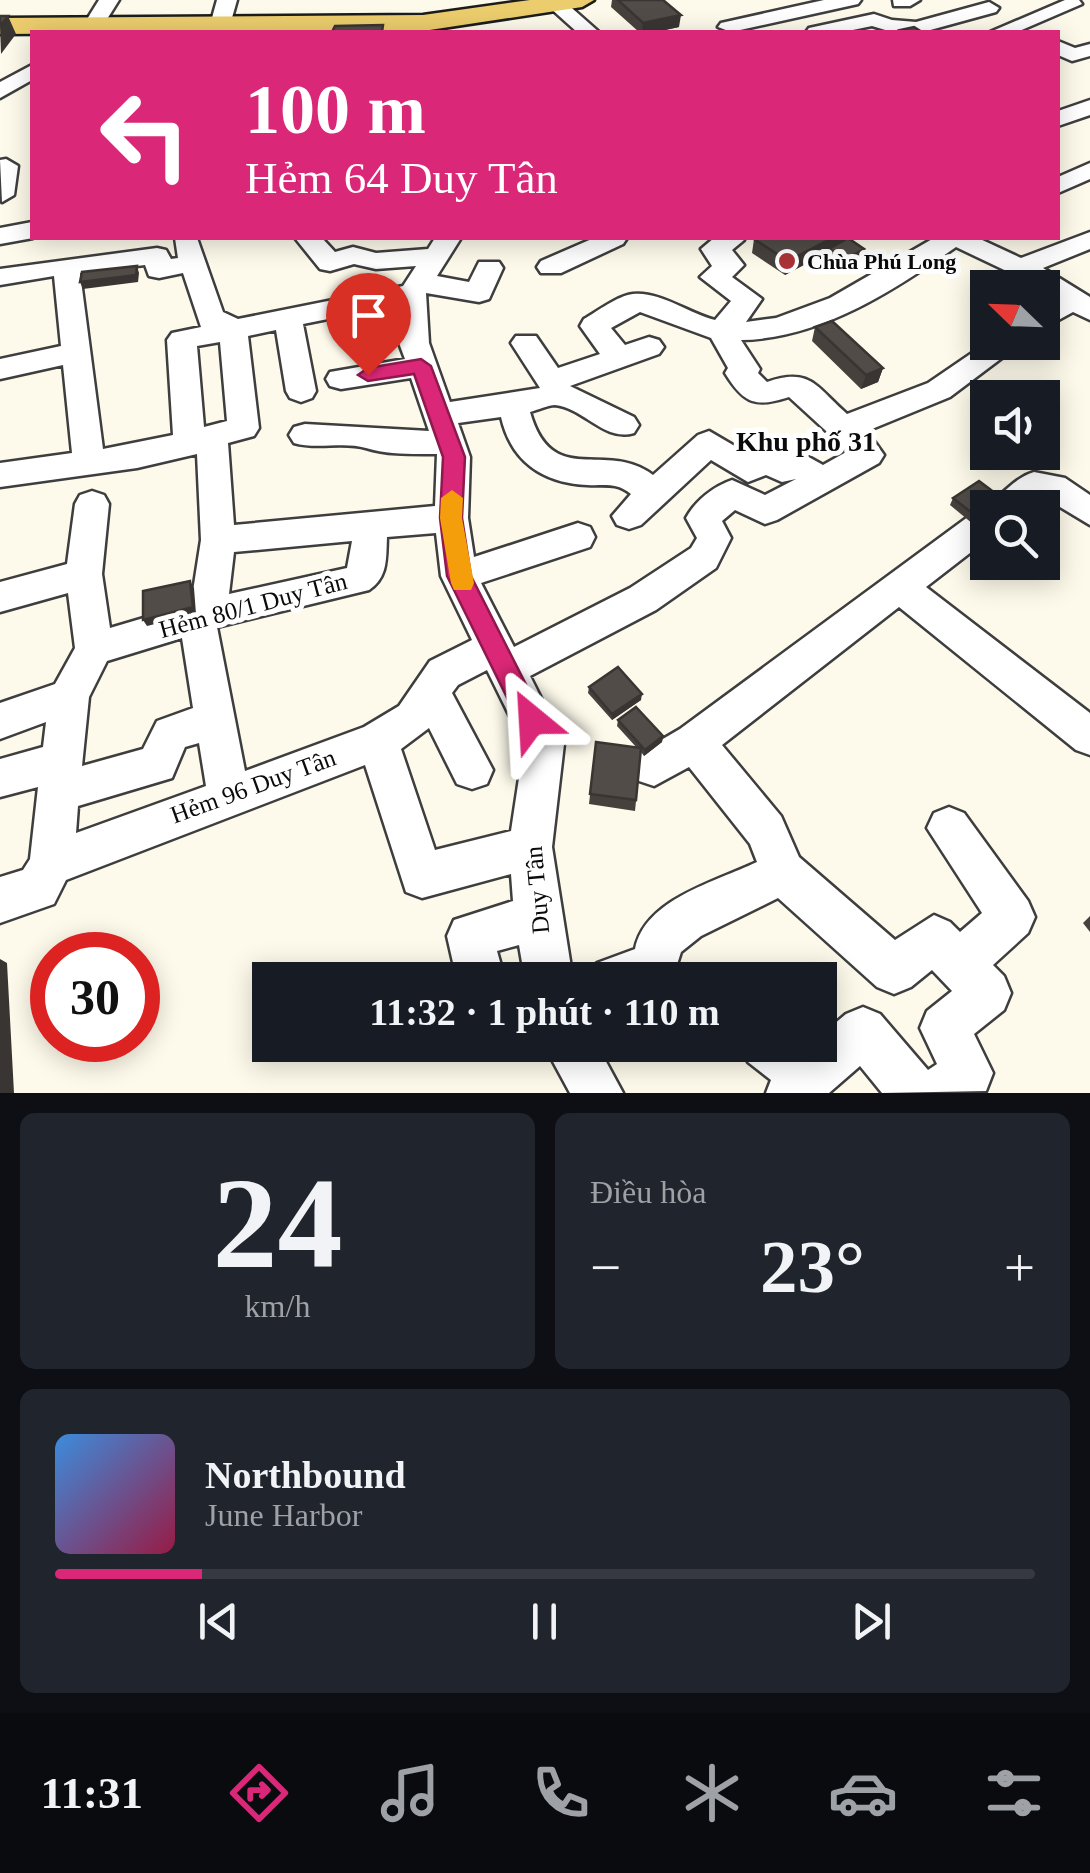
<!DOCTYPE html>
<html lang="vi">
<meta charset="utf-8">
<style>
:root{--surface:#171b24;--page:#20242c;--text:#f1f3f6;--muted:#9ea1a6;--line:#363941;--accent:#db2777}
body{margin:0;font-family:"Times New Roman",serif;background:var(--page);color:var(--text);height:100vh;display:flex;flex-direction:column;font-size:38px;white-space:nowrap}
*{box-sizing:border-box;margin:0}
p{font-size:32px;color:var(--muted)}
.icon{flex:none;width:55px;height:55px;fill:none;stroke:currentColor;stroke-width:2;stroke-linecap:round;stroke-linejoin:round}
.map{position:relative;height:1093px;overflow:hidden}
.sheet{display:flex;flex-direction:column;gap:20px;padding:20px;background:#0d0f14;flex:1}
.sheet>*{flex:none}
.hud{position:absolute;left:30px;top:30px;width:1030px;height:210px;border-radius:0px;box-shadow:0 5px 25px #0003;background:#db2777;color:#fff;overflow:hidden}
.needle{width:65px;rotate:293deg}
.buttons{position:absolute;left:970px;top:270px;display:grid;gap:20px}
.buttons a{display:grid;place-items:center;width:90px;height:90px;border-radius:0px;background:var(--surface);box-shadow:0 5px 25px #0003;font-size:50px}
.speed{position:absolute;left:30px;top:932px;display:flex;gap:20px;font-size:50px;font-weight:700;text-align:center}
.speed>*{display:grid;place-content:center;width:130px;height:130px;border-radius:50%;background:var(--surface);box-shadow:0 5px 25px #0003;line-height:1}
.speed .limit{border:15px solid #d22;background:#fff;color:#111}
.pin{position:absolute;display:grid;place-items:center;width:85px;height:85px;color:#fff;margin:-102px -42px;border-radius:50% 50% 50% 0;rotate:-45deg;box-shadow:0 0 10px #0007}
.pin .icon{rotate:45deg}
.me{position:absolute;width:110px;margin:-55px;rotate:333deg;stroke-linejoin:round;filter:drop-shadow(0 0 8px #0008)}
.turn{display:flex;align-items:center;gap:35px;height:210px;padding:0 50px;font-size:45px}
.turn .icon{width:130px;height:130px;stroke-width:2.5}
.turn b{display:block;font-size:70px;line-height:85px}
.big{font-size:75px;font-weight:700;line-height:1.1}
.sheet .widget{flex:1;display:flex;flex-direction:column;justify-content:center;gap:15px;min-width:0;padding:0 35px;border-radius:15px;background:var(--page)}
.sheet .dial{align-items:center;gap:0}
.dial b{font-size:130px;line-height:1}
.song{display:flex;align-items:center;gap:30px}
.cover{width:120px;height:120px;border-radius:15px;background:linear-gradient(135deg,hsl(210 70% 55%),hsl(340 70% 35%))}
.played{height:10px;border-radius:5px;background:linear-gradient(90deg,var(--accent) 15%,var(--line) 15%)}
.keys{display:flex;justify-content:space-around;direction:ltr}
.heat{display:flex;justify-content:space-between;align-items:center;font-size:55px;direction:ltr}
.sheet .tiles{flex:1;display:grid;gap:20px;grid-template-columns:1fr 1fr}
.widget:last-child{grid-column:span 2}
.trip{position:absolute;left:252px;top:962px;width:585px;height:100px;border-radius:0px;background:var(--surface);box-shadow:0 5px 25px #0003;font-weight:700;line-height:100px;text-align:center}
.dock{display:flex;height:160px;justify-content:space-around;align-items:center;background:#090b0e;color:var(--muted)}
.dock .icon{width:70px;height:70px}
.dock .selected{color:var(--accent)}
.dock b{font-size:45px;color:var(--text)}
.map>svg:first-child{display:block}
</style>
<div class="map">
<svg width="1090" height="1093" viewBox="0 0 1090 1093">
<rect width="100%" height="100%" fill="#fdfaeb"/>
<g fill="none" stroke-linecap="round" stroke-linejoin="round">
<!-- minor casing -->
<g stroke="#3e3e3e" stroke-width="5">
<path id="minor" d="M99,0H119L99,32H79Z
M217,0H237L230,25L220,31L210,25Z
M558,0L565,2L599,32H577L548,6Z
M824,0H861L858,4L731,32L718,27L721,23Z
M893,0H920L910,6H894Z
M1065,0H1079L1082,4L1017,32H990Z
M989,2L999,8L996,12L923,32H892L872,26L843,32H806L809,28L874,14L892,20L916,22Z
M1058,41L1075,48L1090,44V56L1072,61L1058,55Z
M32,65V80L0,98V82Z
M1090,100V115L1058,126V111Z
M6,159L18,166L14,195L2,202L0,160Z
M1090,163V179L1058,193V177Z
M32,222L33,238L0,244V228Z
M1090,232V249L1043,268L1090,297V320L1073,312L1042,329V307L1055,299L1042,288L956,247C893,291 819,339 741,340L760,369L758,373L767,382C811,367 816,387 847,414L928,383L988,342H1023L950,397L867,431L884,455L879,463L777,520L765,524L735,510L722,521L731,538L716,568L656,610L530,676L564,744L552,847L573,980H525L519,945L497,951L505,980H457L447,936L454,920L513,901L511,874L422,898L406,892L365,765L66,880L54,904L0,923V877L23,870L30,859L38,787L0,797V759L43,747L46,722L0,739V703L55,684L75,648L68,593L0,612V582L67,564L75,504L80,495L92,491L104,495L109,504L102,574L110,628L191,604L201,540L197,454L137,468L0,487V463L72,453L63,365L0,379V359L61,346L54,276L0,285V269L157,248L166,250L171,259L178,258L175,238H197L223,312L238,319L403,286L416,266L376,269L354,264L330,271L320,269L295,238H322L335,252L353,247L376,253L428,249L435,238H461L437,276L469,282L479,262H499L503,268L489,299L479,302L426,293L429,343L450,402L540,388L511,343L516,336H536L558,368L600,354L580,326L584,319C598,311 617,296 633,294C660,291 690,314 715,320L731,301L700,277L712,266L701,249L714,238L744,240L732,250L744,265L732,277L762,299L746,322L776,318L830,298L934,238H978L1021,258ZM145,265L149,276L159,278L183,273L201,327L172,333L167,340L173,435L103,449L80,273ZM398,305L399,343L405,359L330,372L326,379L330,386L341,389L411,378L429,431L305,424L294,427L289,435L294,443C317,450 343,441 366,448C389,455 411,454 437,454L435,506L234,525L228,443L254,436L259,428L248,336L276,330L286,391L290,398L301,402L312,398L316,391L303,324ZM640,312L711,338L728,368L725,373C744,404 756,408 789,397L848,451L823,465L796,450L784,454L769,447L750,455L709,431L698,435L653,475C606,439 552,490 530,412C537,410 549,405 555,405C584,408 604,442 634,433L639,425L634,417L570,386L659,354L664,347L659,340L649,337L625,345L611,328ZM220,342L227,421L204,427L197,346ZM501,417C511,461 542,483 587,485C605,486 616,482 631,494L612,516L617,525L629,529L641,525L711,460L748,482L766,475L782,482L796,479L765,495L732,480C714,486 695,501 686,518L697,538L691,548L630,588L514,647L481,583L590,547L595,537L590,527L578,523L474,557L468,518L470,457L458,423ZM436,533L441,576L472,640L430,661L399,706L364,727L245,771L217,627L369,590C388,577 386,559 387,537ZM352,541L347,568L229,594L234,552ZM182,638L193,708L157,721L143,749L82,766L89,697L107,661ZM487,670L524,745L511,831L435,850L401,749L429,728L457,784L472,789L487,784L493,770L452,693L458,685ZM199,743L206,786L76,833L78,806L172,778L185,747Z
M594,238H627L623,244L561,273H541L537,267L541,261Z
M1034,472L1065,478L1090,495V525L1045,498L1028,508H988V539L926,587L1090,713V755L1076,750L899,607L722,745L781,816L799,857L895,940L934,915L950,922L960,932L982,913L927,828L934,813L949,807L964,813L1028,901L1035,917L1028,933L993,965L1004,976L1011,993L1004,1010L974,1034L993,1073L986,1091L882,1093L860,1066L829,1093H766L771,1080L748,1062L740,1045H820V1036L846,1014L863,1007L880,1014L928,1070L937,1064L920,1028L927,1011L952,991L932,970L911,987L894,994L877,987L778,898L701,936L681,952L672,980H590L597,963L635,949C645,899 715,882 757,862L750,844L689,767L654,786L639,781L633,767L639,753L680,729L976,511C997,504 1010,479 1034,472Z
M544,1045H597L623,1093H570Z"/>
</g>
<!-- major casing -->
<g stroke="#1c1c1c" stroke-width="5">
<path id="major" d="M530,0H594L582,7L423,31L0,34V18L423,15Z"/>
</g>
<!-- minor -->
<use href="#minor" fill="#fff" fill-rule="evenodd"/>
<!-- major -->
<use href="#major" fill="#ebcd6d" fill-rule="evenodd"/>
</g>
<!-- wall -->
<path fill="#47413e" d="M612,0H663L679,27L656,32H639L611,7Z
M758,238H851L850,240L862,256L844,266L827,256L828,252L785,275L752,253L754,239Z
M815,327L883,368L878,382L861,389L812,341Z
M953,498L999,506L988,508V514L973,524L950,505Z
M589,687L641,700L612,720L588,693Z
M618,720L663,736L662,742L644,756L641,752L635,811L589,804L596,742L637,748L617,726Z
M1090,916V932L1083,923Z"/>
<!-- shaded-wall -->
<path fill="#393532" d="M681,15L679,27L656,32H642L643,23Z
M8,16L16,34L1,54L0,26Z
M832,238H851L850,239L829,249L828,252L785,275L788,261Z
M864,249L862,256L844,266L846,259Z
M137,266L139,273L138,282L83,289L80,282Z
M883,368L878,382L861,389L866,375Z
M988,510V514L973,524L977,517Z
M190,581L194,588L196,614L147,626L143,620Z
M642,694L641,700L612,720V714Z
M663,736L662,742L644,756L645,750Z
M0,959L7,963L14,1093H0Z"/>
<!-- building -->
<path fill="#524c48" stroke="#393532" stroke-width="2.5" d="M618,0H663L681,15L643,23Z
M0,16H8L0,26Z
M383,25L382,32H332L335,26Z
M914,27L922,32H903L900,30Z
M758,238H832L788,261L754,239Z
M848,238L864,249L846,259L829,249Z
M137,266L136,275L80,282L82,272Z
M832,321L883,368L866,375L815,327Z
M979,481L1003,499L991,508H988V510L977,517L953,498Z
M190,581L193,607L143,620V591Z
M618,667L642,694L612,714L589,687Z
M636,707L663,736L645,750L618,720Z
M596,742L641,748L636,800L590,794Z"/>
<!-- route -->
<path fill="#db2777" stroke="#8e194d" stroke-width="2.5" d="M421,359L431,366L465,457L462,518L471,576L544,720L541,728L532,731L522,728L447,576L440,518L443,457L414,374L368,381L358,375L368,368Z"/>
<!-- slow -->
<path fill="#f59e0b" d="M452,490L463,498L462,518L474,583L471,590H454L451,583L440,518L441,498Z"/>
<!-- markers -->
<circle fill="#ac3236" stroke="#fff" stroke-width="4" cx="787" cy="261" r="10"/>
<g text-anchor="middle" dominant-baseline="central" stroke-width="10" stroke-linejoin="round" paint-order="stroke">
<!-- far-poi labels -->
<g font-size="22" font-weight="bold" fill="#0b0b0b" stroke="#fff" text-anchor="start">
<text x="807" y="261">Chùa Phú Long</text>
</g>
<!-- street labels -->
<g font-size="25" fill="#0b0b0b" stroke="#fff">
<text transform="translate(253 605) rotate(-15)">Hẻm 80/1 Duy Tân</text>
<text transform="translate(253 786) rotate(-20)">Hẻm 96 Duy Tân</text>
<text transform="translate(537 890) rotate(-95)">Duy Tân</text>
</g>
<!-- neighbourhood labels -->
<g font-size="28" font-weight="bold" fill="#0b0b0b" stroke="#fff">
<text x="806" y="441">Khu phố 31</text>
</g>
</g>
</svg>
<div class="buttons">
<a><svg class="needle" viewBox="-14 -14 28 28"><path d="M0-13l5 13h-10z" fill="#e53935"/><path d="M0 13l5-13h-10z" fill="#9ea1a6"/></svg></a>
<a><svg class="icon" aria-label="sound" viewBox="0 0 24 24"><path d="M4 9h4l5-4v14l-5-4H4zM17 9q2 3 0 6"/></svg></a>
<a><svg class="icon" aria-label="search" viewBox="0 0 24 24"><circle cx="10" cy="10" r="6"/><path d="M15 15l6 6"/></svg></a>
</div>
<div class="speed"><div class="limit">30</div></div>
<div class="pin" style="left:368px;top:375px;background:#d93025"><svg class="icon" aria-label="arrive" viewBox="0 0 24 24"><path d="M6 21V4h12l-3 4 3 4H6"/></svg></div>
<svg class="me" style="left:532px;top:720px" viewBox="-20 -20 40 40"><path d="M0-17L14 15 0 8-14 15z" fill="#db2777" stroke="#fff" stroke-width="4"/></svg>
<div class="trip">11:32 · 1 phút · 110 m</div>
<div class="hud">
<div class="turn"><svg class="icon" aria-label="left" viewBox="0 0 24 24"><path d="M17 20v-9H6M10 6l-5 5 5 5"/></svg><div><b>100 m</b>Hẻm 64 Duy Tân</div></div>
</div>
</div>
<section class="sheet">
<div class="tiles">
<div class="widget dial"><b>24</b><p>km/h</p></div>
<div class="widget"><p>Điều hòa</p>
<div class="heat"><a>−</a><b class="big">23°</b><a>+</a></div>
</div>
<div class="widget">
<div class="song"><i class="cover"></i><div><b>Northbound</b><p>June Harbor</p></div></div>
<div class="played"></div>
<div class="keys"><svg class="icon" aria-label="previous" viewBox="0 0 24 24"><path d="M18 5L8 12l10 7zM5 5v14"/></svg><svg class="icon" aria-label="pause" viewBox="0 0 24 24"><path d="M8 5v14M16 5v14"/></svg><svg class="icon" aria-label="next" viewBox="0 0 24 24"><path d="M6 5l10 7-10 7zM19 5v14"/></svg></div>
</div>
</div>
</section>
<nav class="dock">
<b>11:31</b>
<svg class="icon selected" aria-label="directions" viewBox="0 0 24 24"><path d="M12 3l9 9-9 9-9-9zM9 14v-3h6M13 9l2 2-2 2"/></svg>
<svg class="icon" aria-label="music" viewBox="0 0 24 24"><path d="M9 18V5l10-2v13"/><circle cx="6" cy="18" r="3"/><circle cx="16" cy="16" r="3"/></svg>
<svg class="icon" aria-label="phone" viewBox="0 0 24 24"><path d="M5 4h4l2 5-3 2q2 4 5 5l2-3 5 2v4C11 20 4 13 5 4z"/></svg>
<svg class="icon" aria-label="climate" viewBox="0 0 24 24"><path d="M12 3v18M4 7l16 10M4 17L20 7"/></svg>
<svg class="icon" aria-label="car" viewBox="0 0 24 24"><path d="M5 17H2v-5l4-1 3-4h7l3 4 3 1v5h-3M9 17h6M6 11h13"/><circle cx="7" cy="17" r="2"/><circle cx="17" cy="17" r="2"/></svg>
<svg class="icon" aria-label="filters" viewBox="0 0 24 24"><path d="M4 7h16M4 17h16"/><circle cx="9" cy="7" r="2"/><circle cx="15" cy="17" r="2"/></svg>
</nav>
